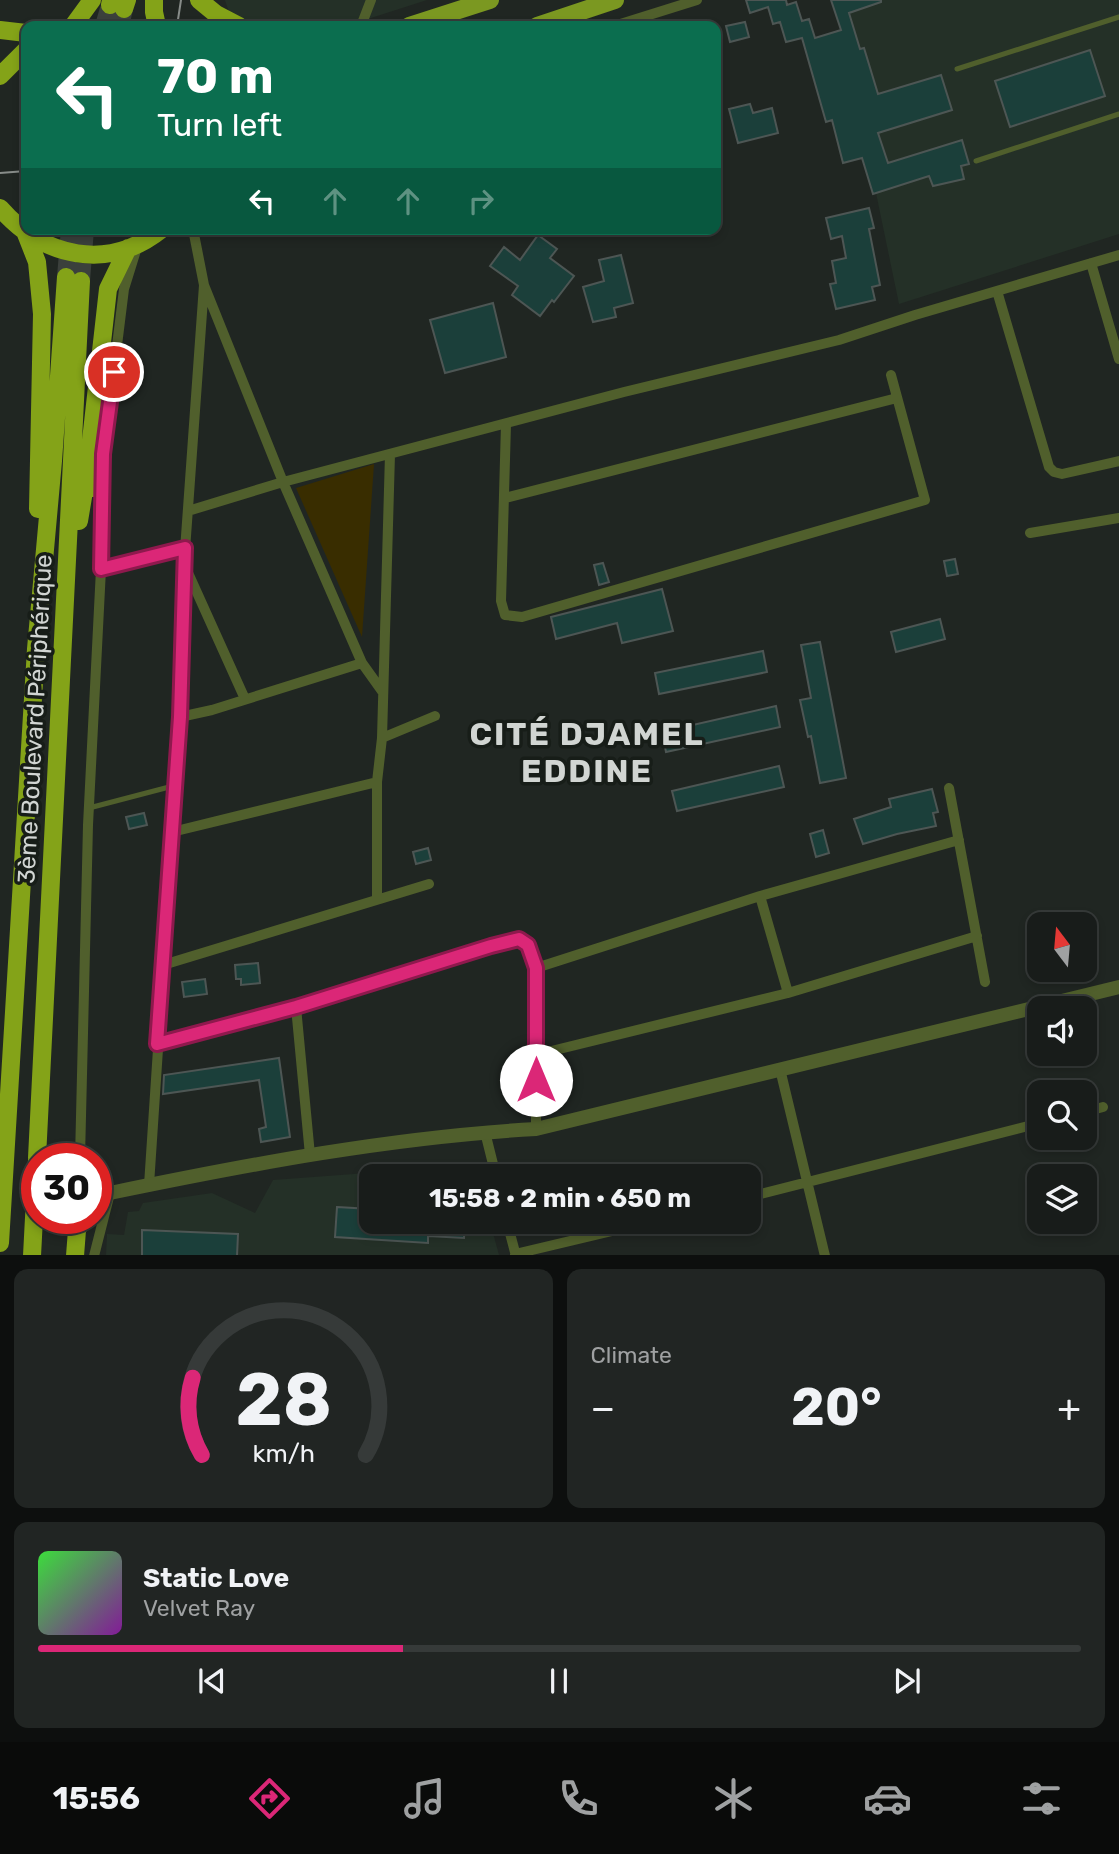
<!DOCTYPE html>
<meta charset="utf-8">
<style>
:root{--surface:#181c1a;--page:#212523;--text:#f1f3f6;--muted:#9fa1a2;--line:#363a39;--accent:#db2777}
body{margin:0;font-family:Rubik,sans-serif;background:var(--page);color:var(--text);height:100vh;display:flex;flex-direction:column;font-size:26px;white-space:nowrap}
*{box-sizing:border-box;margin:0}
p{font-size:23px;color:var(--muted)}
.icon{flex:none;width:38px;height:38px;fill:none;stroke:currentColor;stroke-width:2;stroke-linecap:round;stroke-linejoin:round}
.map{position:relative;height:1255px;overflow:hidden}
.panel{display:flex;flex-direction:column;gap:14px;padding:14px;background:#0d0f0e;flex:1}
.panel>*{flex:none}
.top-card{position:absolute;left:21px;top:21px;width:700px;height:214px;border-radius:14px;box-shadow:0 4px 10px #0003,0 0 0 2px var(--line);background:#0b6e4f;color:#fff;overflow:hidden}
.needle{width:46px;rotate:344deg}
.tools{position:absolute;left:1027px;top:912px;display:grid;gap:14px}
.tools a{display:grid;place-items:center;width:70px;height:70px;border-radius:14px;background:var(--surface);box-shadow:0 4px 10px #0003,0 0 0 2px var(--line);font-size:35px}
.speed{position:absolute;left:21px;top:1143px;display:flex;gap:14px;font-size:35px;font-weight:700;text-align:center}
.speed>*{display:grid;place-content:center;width:91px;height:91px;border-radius:50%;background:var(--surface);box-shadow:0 4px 10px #0003,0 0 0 2px var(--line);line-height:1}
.speed .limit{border:10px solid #d22;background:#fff;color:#111}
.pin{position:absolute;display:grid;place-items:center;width:60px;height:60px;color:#fff;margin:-30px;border:4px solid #fff;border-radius:50%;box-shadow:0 2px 7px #0007}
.me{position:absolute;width:77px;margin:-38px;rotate:0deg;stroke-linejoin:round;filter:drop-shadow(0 0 5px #0008)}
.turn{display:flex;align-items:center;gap:24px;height:147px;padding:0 21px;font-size:32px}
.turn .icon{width:91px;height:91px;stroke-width:2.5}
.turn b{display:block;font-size:49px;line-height:60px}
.lanes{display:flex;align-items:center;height:66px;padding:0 21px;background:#0003;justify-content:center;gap:35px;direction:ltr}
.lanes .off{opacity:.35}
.big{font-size:52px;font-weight:700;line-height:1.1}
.panel .card{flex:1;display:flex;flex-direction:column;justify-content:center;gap:10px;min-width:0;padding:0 24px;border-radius:14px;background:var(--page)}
.panel .dial{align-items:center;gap:0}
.dial svg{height:182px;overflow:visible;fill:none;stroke:var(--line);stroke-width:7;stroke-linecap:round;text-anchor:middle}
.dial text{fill:var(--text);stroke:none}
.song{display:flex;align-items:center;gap:21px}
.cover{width:84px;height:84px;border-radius:10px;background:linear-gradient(135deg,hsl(120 70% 55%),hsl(290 70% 35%))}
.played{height:7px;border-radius:4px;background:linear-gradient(90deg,var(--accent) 35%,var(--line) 35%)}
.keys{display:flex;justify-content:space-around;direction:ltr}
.heat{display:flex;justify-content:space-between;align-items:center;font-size:38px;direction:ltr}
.panel .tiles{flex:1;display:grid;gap:14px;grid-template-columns:1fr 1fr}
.card:last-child{grid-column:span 2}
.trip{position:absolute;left:359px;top:1164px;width:402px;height:70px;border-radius:14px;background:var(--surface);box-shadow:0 4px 10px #0003,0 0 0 2px var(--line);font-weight:700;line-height:70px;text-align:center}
.menu{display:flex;height:112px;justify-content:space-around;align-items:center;background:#0a0b0a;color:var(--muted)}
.menu .icon{width:49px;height:49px}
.menu .on{color:var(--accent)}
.menu b{font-size:32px;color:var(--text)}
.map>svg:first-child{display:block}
</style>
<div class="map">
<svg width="1119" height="1256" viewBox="0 0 1119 1256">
<rect width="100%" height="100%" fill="#202622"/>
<!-- built -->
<path fill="#243027" d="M225,0H427L346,26H260L230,15Z
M836,0H1119V234L899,304Z
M475,1165L478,1176H371V1222H490L499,1255L106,1256L107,1234L124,1235L128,1212L139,1211L143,1203L212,1193L255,1213L273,1180Z"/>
<!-- green -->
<path fill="#392d00" d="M374,464L362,637L296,488Z"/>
<!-- building -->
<path fill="#1b3f3a" stroke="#4d5654" stroke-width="2" d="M746,0H786L787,5L796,2L802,21L809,19L815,38L841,30L831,0H881V2L849,13L860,49L864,48L878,94L941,75L952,110L878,133L888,163L962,140L969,164L961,166L964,179L933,186L929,176L873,194L862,158L843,163L832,120L826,122L802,38L786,42L780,22L773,24L768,7L750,13Z
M745,22L749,37L730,42L726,26Z
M1090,50L1105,96L1010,127L995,81Z
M750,104L753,113L772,108L778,133L738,143L729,109Z
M869,208L874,228L869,229L880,285L872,287L875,300L836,309L830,284L836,283L832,261L846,258L842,236L831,239L826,218Z
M538,235L557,249L550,258L574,276L554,302L552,300L540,316L512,295L518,286L490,266L504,247L520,260Z
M621,255L633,303L614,308L616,317L593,322L583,287L604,281L599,260Z
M493,303L506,357L445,373L430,320Z
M955,559L958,574L947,576L944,561Z
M603,563L609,582L599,585L594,565Z
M662,589L673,631L622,643L617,623L556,639L551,617Z
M940,619L945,639L896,652L891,632Z
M820,642L846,778L820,783L811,736L808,737L800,700L811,698L801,645Z
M763,651L767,672L659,694L655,673Z
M776,706L780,727L666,752L662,732Z
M779,766L784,787L677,811L672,791Z
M932,789L938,812L933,813L936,826L897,834L863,844L854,819L891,807L889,799Z
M144,813L147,825L129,829L126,817Z
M823,830L829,853L816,857L810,834Z
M428,848L431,860L416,864L413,852Z
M258,963L260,983L241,985V979H236L235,965Z
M205,979L207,994L184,997L182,982Z
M279,1058L290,1137L261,1142L259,1129L266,1127L259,1080L163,1094L164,1075Z
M337,1207L371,1209V1222H465L464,1238L428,1236V1243L335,1237Z
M142,1230L238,1234L237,1256H142Z"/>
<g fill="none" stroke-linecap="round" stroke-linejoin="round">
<!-- trunk-tunnel -->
<path stroke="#3b403c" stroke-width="18" stroke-dasharray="18 9" stroke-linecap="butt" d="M104,26L110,5
M120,26L124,9
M66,277L70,229
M81,281L85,229"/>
<!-- service -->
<path stroke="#505f2c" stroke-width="5" d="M957,69L1119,17
M976,161L1119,114
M101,569L185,548
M89,808L173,786"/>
<!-- minor -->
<path stroke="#505f2c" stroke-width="10" d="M361,26L371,0
M614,26L697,0
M193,229L204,285L283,482L362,663L382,691
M1091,263L1119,359
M997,291L1049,467L1054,472L1062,474L1119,461
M506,424L501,601L505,615L522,617L925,500L891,375
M103,458L124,289L138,244
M505,498L897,398
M188,511L283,482L624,392L839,340L915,315L1119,255
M1030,533L1119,518
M185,566L245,699
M180,717L212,710L362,663
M382,738L435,716
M949,788L985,982
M172,832L377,782
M760,896L788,993
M377,899V782L382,738L390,454
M163,965L429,884
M536,968L760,896L959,840
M296,1007L310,1155
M157,1044L296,1007L491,946L519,939L528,945L536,968V1129
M535,1055L788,993L977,936
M780,1069L825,1256
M1085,1112L1103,1107
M485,1132L496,1176
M80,1158L88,825L101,569L103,474
M149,1185L180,717L184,564L204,285
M749,1197L1040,1123
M507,1222L516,1256
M515,1254L650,1222
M94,1256L110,1193"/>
<!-- tertiary -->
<path stroke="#505f2c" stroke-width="14" d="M96,1192L110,1193C250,1164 393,1137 536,1129L1119,987"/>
<!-- primary -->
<path stroke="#7b9821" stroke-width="18" d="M409,26L490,0
M537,26L615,0"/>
<!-- trunk -->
<path stroke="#84a318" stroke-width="18" d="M154,0V12L157,26
M199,0L216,14L239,26
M110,5L111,0
M124,9L127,0
M73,26L92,0
M0,30L26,33
M0,76L26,50
M0,208C44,258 108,272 162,229
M26,234L37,262L42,314L38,509
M93,488L103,454
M79,521L88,467L108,289L128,248
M37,1158L81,281
M96,1194L97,1192
M0,1243L36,649L53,461L66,277
M32,1256L37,1160
M75,1256L77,1230L83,1218"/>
<!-- tram -->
<path stroke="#878c89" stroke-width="2" d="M177,26L181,0
M0,173L26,171"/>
</g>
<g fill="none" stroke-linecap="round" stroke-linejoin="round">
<!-- route casing -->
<g stroke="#8e194d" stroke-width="18">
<path id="route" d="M114,372L103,454L101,569L185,548L180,717L157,1044L296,1007L491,946L519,939L528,945L536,968V1080"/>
</g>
<!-- route -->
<use href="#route" stroke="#db2777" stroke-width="12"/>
</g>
<g text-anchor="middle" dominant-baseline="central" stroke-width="7" stroke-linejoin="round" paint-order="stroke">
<!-- street labels -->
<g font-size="24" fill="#d1d5d2" stroke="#171d18">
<text transform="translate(35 719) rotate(-87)">3ème Boulevard Périphérique</text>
</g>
<!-- district labels -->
<g font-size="32" font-weight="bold" letter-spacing="2" fill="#d1d5d2" stroke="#171d18">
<text x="587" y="734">CITÉ DJAMEL<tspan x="587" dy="37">EDDINE</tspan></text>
</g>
</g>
</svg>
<div class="tools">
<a><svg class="needle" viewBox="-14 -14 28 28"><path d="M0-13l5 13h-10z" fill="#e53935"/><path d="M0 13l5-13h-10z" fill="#9fa1a2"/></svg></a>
<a><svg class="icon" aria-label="sound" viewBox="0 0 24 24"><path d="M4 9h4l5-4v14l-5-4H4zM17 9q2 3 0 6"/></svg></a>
<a><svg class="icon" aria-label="search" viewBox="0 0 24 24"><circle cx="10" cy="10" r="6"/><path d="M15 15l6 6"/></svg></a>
<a><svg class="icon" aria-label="layers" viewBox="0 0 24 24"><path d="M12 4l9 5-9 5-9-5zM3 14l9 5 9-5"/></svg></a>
</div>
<div class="speed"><div class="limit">30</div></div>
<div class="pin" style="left:114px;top:372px;background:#d93025"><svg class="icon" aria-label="arrive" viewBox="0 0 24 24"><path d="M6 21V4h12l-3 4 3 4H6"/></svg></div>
<svg class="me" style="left:536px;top:1080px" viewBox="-20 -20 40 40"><circle r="19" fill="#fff"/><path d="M0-13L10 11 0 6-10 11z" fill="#db2777"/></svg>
<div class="trip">15:58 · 2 min · 650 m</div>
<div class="top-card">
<div class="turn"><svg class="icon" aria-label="left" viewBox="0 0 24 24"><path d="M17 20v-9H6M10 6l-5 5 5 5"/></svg><div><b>70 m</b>Turn left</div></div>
<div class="lanes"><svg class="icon" aria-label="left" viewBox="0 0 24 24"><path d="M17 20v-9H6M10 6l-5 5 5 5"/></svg><svg class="icon off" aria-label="ahead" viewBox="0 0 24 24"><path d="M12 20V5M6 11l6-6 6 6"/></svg><svg class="icon off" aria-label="ahead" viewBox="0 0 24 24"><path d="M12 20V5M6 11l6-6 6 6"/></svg><svg class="icon off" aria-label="right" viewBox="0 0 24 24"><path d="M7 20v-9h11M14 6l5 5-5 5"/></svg></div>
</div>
</div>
<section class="panel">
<div class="tiles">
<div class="card dial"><svg viewBox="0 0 100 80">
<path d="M14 69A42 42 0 1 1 86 69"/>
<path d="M14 69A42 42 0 0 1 10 35" stroke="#db2777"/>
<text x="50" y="56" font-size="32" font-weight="700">28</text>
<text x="50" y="72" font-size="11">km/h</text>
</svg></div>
<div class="card"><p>Climate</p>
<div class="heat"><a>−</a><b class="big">20°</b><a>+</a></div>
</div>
<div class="card">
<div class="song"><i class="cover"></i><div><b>Static Love</b><p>Velvet Ray</p></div></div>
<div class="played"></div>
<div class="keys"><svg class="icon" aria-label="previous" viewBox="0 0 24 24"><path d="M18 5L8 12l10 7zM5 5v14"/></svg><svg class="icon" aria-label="pause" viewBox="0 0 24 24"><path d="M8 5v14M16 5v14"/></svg><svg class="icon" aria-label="next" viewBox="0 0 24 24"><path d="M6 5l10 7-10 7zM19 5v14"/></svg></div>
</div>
</div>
</section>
<nav class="menu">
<b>15:56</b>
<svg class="icon on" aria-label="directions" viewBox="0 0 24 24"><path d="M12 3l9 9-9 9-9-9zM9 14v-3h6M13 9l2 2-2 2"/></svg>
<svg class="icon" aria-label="music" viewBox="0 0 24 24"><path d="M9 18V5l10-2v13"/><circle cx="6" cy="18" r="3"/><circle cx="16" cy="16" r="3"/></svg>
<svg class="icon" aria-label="phone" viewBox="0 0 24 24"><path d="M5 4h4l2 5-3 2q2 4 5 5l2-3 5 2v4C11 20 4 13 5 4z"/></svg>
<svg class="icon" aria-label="climate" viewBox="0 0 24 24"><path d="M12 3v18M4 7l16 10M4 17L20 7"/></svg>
<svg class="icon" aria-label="car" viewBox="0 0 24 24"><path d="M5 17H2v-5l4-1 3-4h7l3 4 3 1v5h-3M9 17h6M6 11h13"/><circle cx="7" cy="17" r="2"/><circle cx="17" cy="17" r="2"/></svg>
<svg class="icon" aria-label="filters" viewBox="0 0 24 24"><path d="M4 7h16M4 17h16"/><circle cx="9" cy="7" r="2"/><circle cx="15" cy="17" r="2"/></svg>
</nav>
